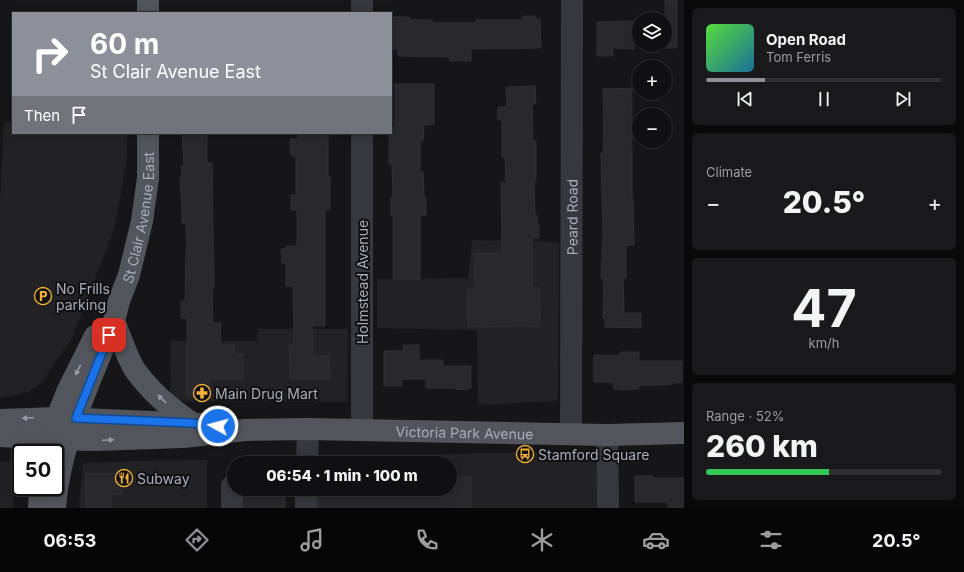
<!DOCTYPE html>
<meta charset="utf-8">
<style>
:root{--surface:#101012;--page:#19191b;--text:#f1f3f6;--muted:#9c9d9f;--line:#303032;--accent:#8c9099}
body{margin:0;font-family:Inter,sans-serif;background:var(--page);color:var(--text);height:100vh;display:flex;flex-direction:column;font-size:15px;white-space:nowrap}
*{box-sizing:border-box;margin:0}
p{font-size:13px;color:var(--muted)}
.icon{flex:none;width:22px;height:22px;fill:none;stroke:currentColor;stroke-width:2;stroke-linecap:round;stroke-linejoin:round}
.map{position:relative;flex:1;overflow:hidden}
.details{display:flex;flex-direction:column;gap:8px;padding:8px;background:#09090a;width:280px}
.details>*{flex:none}
.hud{position:absolute;left:12px;top:12px;width:380px;height:122px;border-radius:0px;box-shadow:0 2px 10px #0003,0 0 0 1px var(--line);background:#8c9099;color:#fff;overflow:hidden}
.buttons{position:absolute;left:632px;top:12px;display:grid;gap:8px}
.buttons a{display:grid;place-items:center;width:40px;height:40px;border-radius:50%;background:var(--surface);box-shadow:0 2px 10px #0003,0 0 0 1px var(--line);font-size:20px}
.speed{position:absolute;left:12px;top:444px;display:flex;gap:8px;font-size:20px;font-weight:700;text-align:center}
.speed>*{display:grid;place-content:center;width:52px;height:52px;border-radius:50%;background:var(--surface);box-shadow:0 2px 10px #0003,0 0 0 1px var(--line);line-height:1}
.speed .limit{border:2px solid #111;border-radius:6px;background:#fff;color:#111}
.pin{position:absolute;display:grid;place-items:center;width:34px;height:34px;color:#fff;margin:-17px;border-radius:8px;box-shadow:0 2px 6px #0006}
.me{position:absolute;width:44px;margin:-22px;rotate:277deg;stroke-linejoin:round;filter:drop-shadow(0 0 3px #0008)}
.turn{display:flex;align-items:center;gap:14px;height:84px;padding:0 12px;font-size:18px}
.turn .icon{width:52px;height:52px;stroke-width:2.5}
.turn b{display:block;font-size:28px;line-height:34px}
.then{display:flex;align-items:center;height:38px;padding:0 12px;background:#0003;gap:8px;font-size:15px}
.big{font-size:30px;font-weight:800;line-height:1.1}
.details .tile{flex:1;display:flex;flex-direction:column;justify-content:center;gap:6px;min-width:0;padding:0 14px;border-radius:6px;background:var(--page)}
.details .dial{align-items:center;gap:0}
.dial b{font-size:52px;line-height:1}
.song{display:flex;align-items:center;gap:12px}
.cover{width:48px;height:48px;border-radius:6px;background:linear-gradient(135deg,hsl(110 70% 55%),hsl(200 70% 35%))}
.played{height:4px;border-radius:2px;background:linear-gradient(90deg,var(--accent) 25%,var(--line) 25%)}
.keys{display:flex;justify-content:space-around;direction:ltr}
.heat{display:flex;justify-content:space-between;align-items:center;font-size:22px;direction:ltr}
.charge{height:6px;border-radius:3px;background:linear-gradient(90deg,#34c759 52%,var(--line) 0)}
.trip{position:absolute;left:227px;top:456px;width:230px;height:40px;border-radius:20px;background:var(--surface);box-shadow:0 2px 10px #0003,0 0 0 1px var(--line);font-weight:800;line-height:40px;text-align:center}
.tab-bar{display:flex;height:64px;justify-content:space-around;align-items:center;background:#060607;color:var(--muted)}
.tab-bar .icon{width:28px;height:28px}
.tab-bar .active{color:var(--accent)}
.tab-bar b{font-size:18px;color:var(--text)}
main{display:flex;flex:1;min-height:0}
.map>svg:first-child{display:block}
</style>
<main>
<div class="map">
<svg width="684" height="508" viewBox="0 0 684 508">
<rect width="100%" height="100%" fill="#161618"/>
<!-- built -->
<path fill="#222225" d="M4,122H13V133H127V158L114,230L72,338L42,382L28,392L0,398V200Z
M472,240L559,242L558,401L478,405L477,330L377,328V279L468,278Z
M258,329H348L347,402L171,401L170,341H257Z
M577,452L590,453L592,460L596,465L597,508H316L317,489H450V463H317V459L477,453Z
M207,460V508H79L83,463L130,461Z
M12,461L14,508H0V462Z"/>
<!-- building -->
<path fill="#29292c" stroke="#303034" d="M665,0H677V48H665Z
M523,16H535V19H540L541,48L471,49V61H450V57L398,56V49H391V17H409V20H432V23H476V20H521L523,19Z
M634,21V49L613,48V56H597V22Z
M395,84H434V124L424,125L423,141H420V172H423L424,197H426V215H420V279H393V216H391V197H393L392,164H389V133H391V127H395Z
M535,86L536,104H532L533,141H536V180H534L535,215H537V224H539V238H532V287H539L540,326L479,327V326H468L467,288H475L474,254L502,253L501,183H506L505,157H502V120H498V107H507L506,87Z
M632,88V198H633L634,245H626V278H623L624,313H641V328L605,327V318H603L604,278H601L603,235L601,153H603L604,146L603,89Z
M182,133H207V163H212L214,288H212L213,323H221L220,345H234V354H243V379H209L210,391H207V396H187V318H181V301H185L186,251H187L186,223H182V211L180,177H182L181,166H184Z
M298,133H328V177H330V209L325,210V326H312L313,356H329L330,379H290L289,345H294L293,286H286V263H282L281,249H286V246H297V210H291V195H296V156H291L290,139H298Z
M403,345H419V360H443V366H471V388H468V390L456,389V388H426V379H401L402,386H384V351H403Z
M620,352H639V361H682V382L673,383V384L662,385H639V388L637,389L623,390L614,389L613,382H594V355H620Z
M86,474H121V494H111V508H86Z
M635,476H653V478H684V508H668V502H635Z
M450,477H471V508H318V489H450Z
M244,489H285V508H244Z"/>
<g fill="none" stroke-linecap="round" stroke-linejoin="round">
<!-- minor -->
<g stroke="#37383d" stroke-width="22">
<path d="M362,0V13"/>
<path d="M362,133V430"/>
<path id="s1" d="M571,434L572,0"/>
<path d="M607,435L608,508"/>
<path d="M307,463L308,429"/>
<path d="M232,508V486"/>
<path d="M306,508V489"/>
</g>
<!-- major -->
<g stroke="#53555c" stroke-width="22">
<path d="M148,0V13"/>
<path d="M114,321C121,337 126,356 135,370C150,391 171,409 192,423"/>
<path d="M0,420L57,418L200,424"/>
<path d="M52,431L67,392L95,336"/>
<path id="s2" d="M0,436L49,439L96,440L183,437L245,430L308,429L607,435L684,433"/>
<path d="M39,508L40,487"/>
<path id="s3" d="M55,508C59,444 91,380 114,321L119,301L129,275L142,221L148,178V133"/>
</g>
</g>
<!-- one-way arrows -->
<defs><path id="oneway-solid" d="M-6-.8H1V-3.2L6.5 0L1 3.2V.8H-6Z"/></defs>
<g fill="#979ba6">
<use href="#oneway-solid" transform="translate(78 370) rotate(116)"/>
<use href="#oneway-solid" transform="translate(162 399) rotate(-136)"/>
<use href="#oneway-solid" transform="translate(28 418) rotate(178)"/>
<use href="#oneway-solid" transform="translate(108 440) rotate(-2)"/>
</g>
<g fill="none" stroke-linecap="round" stroke-linejoin="round">
<!-- route casing -->
<g stroke="#114b97" stroke-width="10">
<path id="route" d="M109,335L76,418L192,423L218,426"/>
</g>
<!-- route -->
<use href="#route" stroke="#1a73e8" stroke-width="7"/>
</g>
<!-- icons -->
<defs>
<g id="parking-ring" transform="scale(0.9)"><circle r="9.5" fill="#111113" stroke="#f2b134" stroke-width="1.5"/><path d="M-3.5-5.5H1a3.5 3.5 0 0 1 0 7H-1V5.5H-3.5ZM-1-3.4V-.6H.8a1.4 1.4 0 0 0 0-2.8Z" fill="#f2b134"/></g>
<g id="pharmacy-ring" transform="scale(0.9)"><circle r="9.5" fill="#111113" stroke="#f2b134" stroke-width="1.5"/><path d="M-2-6h4v4h4v4h-4v4h-4v-4h-4v-4h4Z" fill="#f2b134"/></g>
<g id="bus-ring" transform="scale(0.9)"><circle r="9.5" fill="#111113" stroke="#f2b134" stroke-width="1.5"/><path d="M-5-6H5V4H4V6H2V4H-2V6H-4V4H-5ZM-3.5-4V0h7V-4ZM-3.5 1.2v1.5H-2V1.2ZM2 1.2v1.5H3.5V1.2Z" fill="#f2b134"/></g>
<g id="restaurant-ring" transform="scale(0.9)"><circle r="9.5" fill="#111113" stroke="#f2b134" stroke-width="1.5"/><path d="M-5-6h1v4h1v-4h1v4h1v-4h1v5L-1.5 .5V6h-2V.5L-5-1ZM5-6V6H3V1.5H1.5Q1.5-4 5-6Z" fill="#f2b134"/></g>
</defs>
<g fill-rule="evenodd">
<use href="#parking-ring" x="43" y="296"/>
<use href="#pharmacy-ring" x="202" y="393"/>
<use href="#bus-ring" x="525" y="454"/>
<use href="#restaurant-ring" x="124" y="478"/>
</g>
<g text-anchor="middle" dominant-baseline="central" stroke-width="4" stroke-linejoin="round" paint-order="stroke">
<!-- street labels -->
<g font-size="14" fill="#a8adb8" stroke="#111113">
<text stroke="none"><textPath href="#s3" startOffset="304">St Clair Avenue East</textPath></text>
<text stroke="none"><textPath href="#s1" startOffset="217">Peard Road</textPath></text>
<text transform="translate(362 282) rotate(-90)">Holmstead Avenue</text>
<text stroke="none"><textPath href="#s2" startOffset="465">Victoria Park Avenue</textPath></text>
</g>
<!-- poi labels -->
<g font-size="14" fill="#a8adb8" stroke="#111113" text-anchor="start">
<text x="56" y="288">No Frills<tspan x="56" dy="16">parking</tspan></text>
<text x="215" y="393">Main Drug Mart</text>
<text x="538" y="454">Stamford Square</text>
<text x="137" y="478">Subway</text>
</g>
</g>
</svg>
<div class="buttons">
<a><svg class="icon" aria-label="layers" viewBox="0 0 24 24"><path d="M12 4l9 5-9 5-9-5zM3 14l9 5 9-5"/></svg></a>
<a>+</a>
<a>−</a>
</div>
<div class="speed"><div class="limit">50</div></div>
<div class="pin" style="left:109px;top:335px;background:#d93025"><svg class="icon" aria-label="arrive" viewBox="0 0 24 24"><path d="M6 21V4h12l-3 4 3 4H6"/></svg></div>
<svg class="me" style="left:218px;top:426px" viewBox="-20 -20 40 40"><circle r="17" fill="#1a73e8" stroke="#fff" stroke-width="3"/><path d="M0-11L8 9 0 5-8 9z" fill="#fff"/></svg>
<div class="trip">06:54 · 1 min · 100 m</div>
<div class="hud">
<div class="turn"><svg class="icon" aria-label="right" viewBox="0 0 24 24"><path d="M7 20v-9h11M14 6l5 5-5 5"/></svg><div><b>60 m</b>St Clair Avenue East</div></div>
<div class="then">Then<svg class="icon" aria-label="arrive" viewBox="0 0 24 24"><path d="M6 21V4h12l-3 4 3 4H6"/></svg></div>
</div>
</div>
<section class="details">
<div class="tile">
<div class="song"><i class="cover"></i><div><b>Open Road</b><p>Tom Ferris</p></div></div>
<div class="played"></div>
<div class="keys"><svg class="icon" aria-label="previous" viewBox="0 0 24 24"><path d="M18 5L8 12l10 7zM5 5v14"/></svg><svg class="icon" aria-label="pause" viewBox="0 0 24 24"><path d="M8 5v14M16 5v14"/></svg><svg class="icon" aria-label="next" viewBox="0 0 24 24"><path d="M6 5l10 7-10 7zM19 5v14"/></svg></div>
</div>
<div class="tile"><p>Climate</p>
<div class="heat"><a>−</a><b class="big">20.5°</b><a>+</a></div>
</div>
<div class="tile dial"><b>47</b><p>km/h</p></div>
<div class="tile"><p>Range · 52%</p><b class="big">260 km</b><div class="charge"></div></div>
</section>
</main>
<nav class="tab-bar">
<b>06:53</b>
<svg class="icon active" aria-label="directions" viewBox="0 0 24 24"><path d="M12 3l9 9-9 9-9-9zM9 14v-3h6M13 9l2 2-2 2"/></svg>
<svg class="icon" aria-label="music" viewBox="0 0 24 24"><path d="M9 18V5l10-2v13"/><circle cx="6" cy="18" r="3"/><circle cx="16" cy="16" r="3"/></svg>
<svg class="icon" aria-label="phone" viewBox="0 0 24 24"><path d="M5 4h4l2 5-3 2q2 4 5 5l2-3 5 2v4C11 20 4 13 5 4z"/></svg>
<svg class="icon" aria-label="climate" viewBox="0 0 24 24"><path d="M12 3v18M4 7l16 10M4 17L20 7"/></svg>
<svg class="icon" aria-label="car" viewBox="0 0 24 24"><path d="M5 17H2v-5l4-1 3-4h7l3 4 3 1v5h-3M9 17h6M6 11h13"/><circle cx="7" cy="17" r="2"/><circle cx="17" cy="17" r="2"/></svg>
<svg class="icon" aria-label="filters" viewBox="0 0 24 24"><path d="M4 7h16M4 17h16"/><circle cx="9" cy="7" r="2"/><circle cx="15" cy="17" r="2"/></svg>
<b>20.5°</b>
</nav>
